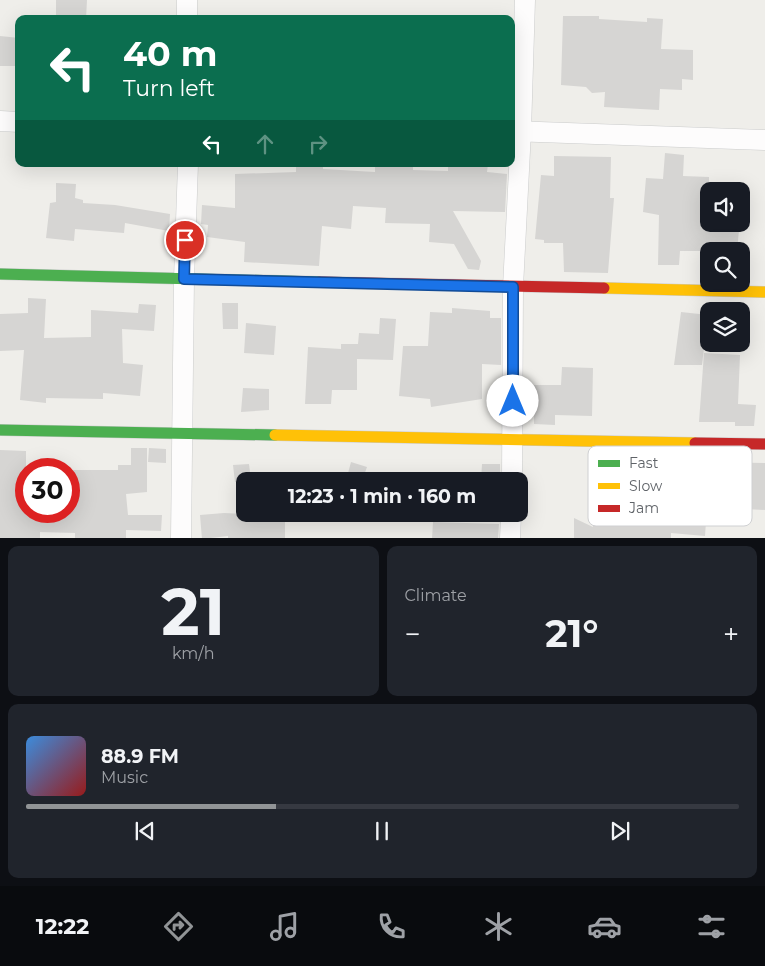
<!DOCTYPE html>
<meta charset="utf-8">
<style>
:root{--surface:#171b24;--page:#20242c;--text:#f1f3f6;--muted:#9ea1a6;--line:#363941;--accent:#919496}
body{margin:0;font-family:Montserrat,sans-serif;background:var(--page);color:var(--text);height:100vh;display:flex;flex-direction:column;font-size:19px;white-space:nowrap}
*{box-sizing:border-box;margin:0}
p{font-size:16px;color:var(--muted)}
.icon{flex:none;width:28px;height:28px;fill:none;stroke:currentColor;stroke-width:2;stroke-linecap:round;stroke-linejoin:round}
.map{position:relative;height:538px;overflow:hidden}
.details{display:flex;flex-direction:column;gap:8px;padding:8px;background:#0d0f14;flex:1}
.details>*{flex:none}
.hud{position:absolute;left:15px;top:15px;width:500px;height:152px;border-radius:10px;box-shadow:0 5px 20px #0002;background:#0b6e4f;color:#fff;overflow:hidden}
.buttons{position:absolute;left:700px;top:182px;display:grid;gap:10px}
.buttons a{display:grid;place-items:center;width:50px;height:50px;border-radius:10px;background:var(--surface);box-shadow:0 5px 20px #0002;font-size:25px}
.speed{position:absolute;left:15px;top:458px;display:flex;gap:10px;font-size:25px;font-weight:700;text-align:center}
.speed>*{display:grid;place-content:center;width:65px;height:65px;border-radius:50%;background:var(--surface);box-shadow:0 5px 20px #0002;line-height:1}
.speed .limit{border:8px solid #d22;background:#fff;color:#111}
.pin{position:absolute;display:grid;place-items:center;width:42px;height:42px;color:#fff;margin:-21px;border:2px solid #fff;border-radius:50%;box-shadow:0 1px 5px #0007}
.me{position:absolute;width:55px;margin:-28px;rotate:0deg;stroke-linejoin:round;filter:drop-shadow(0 0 4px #0008)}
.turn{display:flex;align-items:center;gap:18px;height:105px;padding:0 25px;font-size:22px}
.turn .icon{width:65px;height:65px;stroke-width:2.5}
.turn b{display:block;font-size:35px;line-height:42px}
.lanes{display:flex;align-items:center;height:48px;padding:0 25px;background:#0003;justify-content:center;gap:25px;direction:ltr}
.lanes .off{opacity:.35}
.big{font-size:38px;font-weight:700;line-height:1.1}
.details .card{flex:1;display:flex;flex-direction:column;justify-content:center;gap:8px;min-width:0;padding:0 18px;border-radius:10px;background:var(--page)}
.details .dial{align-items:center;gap:0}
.dial b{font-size:65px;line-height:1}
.song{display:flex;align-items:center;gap:15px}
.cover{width:60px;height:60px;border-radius:8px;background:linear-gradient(135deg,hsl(210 70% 55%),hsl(0 70% 35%))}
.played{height:5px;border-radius:2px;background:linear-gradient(90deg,var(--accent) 35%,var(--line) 35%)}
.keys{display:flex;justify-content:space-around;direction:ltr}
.heat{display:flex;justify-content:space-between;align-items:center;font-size:28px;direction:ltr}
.details .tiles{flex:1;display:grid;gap:8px;grid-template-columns:1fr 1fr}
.card:last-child{grid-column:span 2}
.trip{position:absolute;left:236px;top:472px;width:292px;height:50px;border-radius:10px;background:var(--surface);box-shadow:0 5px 20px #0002;font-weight:700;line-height:50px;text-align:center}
.dock{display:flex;height:80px;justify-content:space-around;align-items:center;background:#090b0e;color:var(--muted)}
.dock .icon{width:35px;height:35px}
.dock .current{color:var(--accent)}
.dock b{font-size:22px;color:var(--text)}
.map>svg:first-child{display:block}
</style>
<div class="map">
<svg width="765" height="539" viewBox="0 0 765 539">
<rect width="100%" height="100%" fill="#efeeea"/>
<!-- building -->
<path fill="#d6d5d3" d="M56,0H87L86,19H56Z
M563,16H599V19L647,22V18L663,19L661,49L693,50V80L682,79V90L660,89L659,110L604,107L605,92L592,93L586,87L561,85Z
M0,36L19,38V61H16V66H0Z
M665,153L684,155L683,176L709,177V225L739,230L737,251H680L679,265H658L659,215L643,212L646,178L663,179Z
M554,156L611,157L610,198H614L608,273L564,272L563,243H544V240L535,239L541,175L554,176Z
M296,164H323V169L375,172V164L413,165V170L448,171V164H488L487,172L507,174L505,212L453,211L481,261L479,270L468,269L454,244L429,242L430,224L385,223L386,208L353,206L351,229L322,226L319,266L244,262L245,242L207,237L208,225L201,224L202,205L235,208V174L296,172Z
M56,183L76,184L75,198L83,200V203L115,205L170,214L169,231L125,223L124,233L75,229L74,241L46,238L50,203L56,202Z
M28,298L46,299L44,338L91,337V310L138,313L139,304L156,305L154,331L122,329L123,363L143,365L140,396L103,393V399L46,398V403L20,400L24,350L0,351V314L28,313Z
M222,303H238V329H223Z
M452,308L490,311V318H501V365L482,364V399L431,407L430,399L399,396L403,346H428L430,312L452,313Z
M681,312L708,315L702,365H674Z
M380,318L396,319L393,360L357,359V390H332L331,404H305L308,347L341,349V344H358L359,333L379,334Z
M246,323L276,326L274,355L244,353Z
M704,353L740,355L738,404L756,405L754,426H735V422H699Z
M562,367L593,368L592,416L555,415V425L534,424V385H561Z
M243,388L269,389V410L241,412Z
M131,448H147V492L126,494L128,515H162L161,531L126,530V539H75V533L40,532V539H0V450L26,451V511H69V470H118V465H131Z
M149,448L166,449V463L148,462Z
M696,459L712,460V462L765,463V510L707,507L705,536L671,533V539H574V518L593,527L594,487L654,488L655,480L695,482Z
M351,462L367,467L362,481L347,477Z
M249,464L251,480L235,482L233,465Z
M482,464H500V481H481Z
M224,513L285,516V539H228V536L202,539L200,515Z
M433,522L499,524L498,539H432Z"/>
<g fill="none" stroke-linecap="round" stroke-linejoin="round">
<!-- street casing -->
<g stroke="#cbcccc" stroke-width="21">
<path id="street" d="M187,0V19
M0,121L19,122
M511,131L765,140
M512,481L513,287L521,131L525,0
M181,539L184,279L188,164
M510,539L511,514"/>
</g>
<!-- fast casing -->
<g stroke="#cacacb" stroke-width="12">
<path id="fast" d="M0,274L319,282
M0,430L275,435"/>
</g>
<!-- slow casing -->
<g stroke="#cacacb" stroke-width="12">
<path id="slow" d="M604,288L765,292
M275,435L695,443"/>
</g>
<!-- jam casing -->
<g stroke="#cacacb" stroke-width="12">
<path id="jam" d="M319,282L604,288
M695,443L765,444"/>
</g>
<!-- street -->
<use href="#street" stroke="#fdfcfc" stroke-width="20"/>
<!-- fast -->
<use href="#fast" stroke="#4caf50" stroke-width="11"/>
<!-- slow -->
<use href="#slow" stroke="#ffc107" stroke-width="11"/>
<!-- jam -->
<use href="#jam" stroke="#c62828" stroke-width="11"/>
</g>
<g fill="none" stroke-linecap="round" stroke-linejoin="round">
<!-- route casing -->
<g stroke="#114b97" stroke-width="12">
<path id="route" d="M185,240L184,279L513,287V401"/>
</g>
<!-- route -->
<use href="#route" stroke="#1a73e8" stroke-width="9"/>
</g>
<!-- legend -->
<rect x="588" y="446" width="164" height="80" rx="8" fill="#fff" stroke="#cfd0d2" stroke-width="1"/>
<rect x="598" y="460" width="22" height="7" fill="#4caf50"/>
<rect x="598" y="483" width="22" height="6" fill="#ffc107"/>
<rect x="598" y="505" width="22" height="7" fill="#c62828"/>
<g font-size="14" fill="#5f6368">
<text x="629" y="468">Fast</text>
<text x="629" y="491">Slow</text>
<text x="629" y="513">Jam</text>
</g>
</svg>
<div class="buttons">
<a><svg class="icon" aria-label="sound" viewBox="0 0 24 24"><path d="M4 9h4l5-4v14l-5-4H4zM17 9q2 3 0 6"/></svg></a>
<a><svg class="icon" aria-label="search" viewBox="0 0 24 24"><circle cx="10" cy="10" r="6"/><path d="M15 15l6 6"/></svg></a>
<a><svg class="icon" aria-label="layers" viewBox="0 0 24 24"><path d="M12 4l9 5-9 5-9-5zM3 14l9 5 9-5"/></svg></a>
</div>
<div class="speed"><div class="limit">30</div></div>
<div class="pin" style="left:185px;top:240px;background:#d93025"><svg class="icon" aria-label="arrive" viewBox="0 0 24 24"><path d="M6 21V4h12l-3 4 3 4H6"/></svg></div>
<svg class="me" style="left:513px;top:401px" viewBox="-20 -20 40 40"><circle r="19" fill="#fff"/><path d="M0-13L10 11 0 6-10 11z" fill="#1a73e8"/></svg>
<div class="trip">12:23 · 1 min · 160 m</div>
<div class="hud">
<div class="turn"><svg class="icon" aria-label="left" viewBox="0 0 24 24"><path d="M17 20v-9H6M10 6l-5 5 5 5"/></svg><div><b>40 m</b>Turn left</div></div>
<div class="lanes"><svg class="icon" aria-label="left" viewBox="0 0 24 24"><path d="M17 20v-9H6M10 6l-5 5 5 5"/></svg><svg class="icon off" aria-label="ahead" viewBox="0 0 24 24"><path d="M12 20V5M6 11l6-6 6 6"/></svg><svg class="icon off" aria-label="right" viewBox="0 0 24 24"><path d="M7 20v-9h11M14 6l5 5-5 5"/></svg></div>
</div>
</div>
<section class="details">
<div class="tiles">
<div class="card dial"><b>21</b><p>km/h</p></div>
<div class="card"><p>Climate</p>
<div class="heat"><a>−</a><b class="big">21°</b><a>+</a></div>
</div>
<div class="card">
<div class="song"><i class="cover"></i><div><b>88.9 FM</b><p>Music</p></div></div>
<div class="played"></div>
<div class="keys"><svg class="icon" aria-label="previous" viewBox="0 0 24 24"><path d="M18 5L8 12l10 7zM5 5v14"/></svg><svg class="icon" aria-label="pause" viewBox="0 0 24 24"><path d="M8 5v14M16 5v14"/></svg><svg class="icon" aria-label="next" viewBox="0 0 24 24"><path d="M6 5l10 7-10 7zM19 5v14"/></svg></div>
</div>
</div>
</section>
<nav class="dock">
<b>12:22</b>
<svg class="icon current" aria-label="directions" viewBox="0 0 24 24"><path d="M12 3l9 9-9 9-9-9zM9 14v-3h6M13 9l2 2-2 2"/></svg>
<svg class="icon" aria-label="music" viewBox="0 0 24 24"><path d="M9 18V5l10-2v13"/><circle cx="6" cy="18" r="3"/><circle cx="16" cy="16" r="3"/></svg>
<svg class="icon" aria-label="phone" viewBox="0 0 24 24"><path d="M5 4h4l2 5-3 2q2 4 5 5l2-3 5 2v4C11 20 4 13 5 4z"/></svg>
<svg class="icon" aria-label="climate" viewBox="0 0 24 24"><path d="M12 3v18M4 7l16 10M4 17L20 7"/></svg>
<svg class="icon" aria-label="car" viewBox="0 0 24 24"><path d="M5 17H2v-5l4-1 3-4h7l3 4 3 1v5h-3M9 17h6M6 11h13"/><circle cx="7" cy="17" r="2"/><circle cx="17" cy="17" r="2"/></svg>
<svg class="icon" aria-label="filters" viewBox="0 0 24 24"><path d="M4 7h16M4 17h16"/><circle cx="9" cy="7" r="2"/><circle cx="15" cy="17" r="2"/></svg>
</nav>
